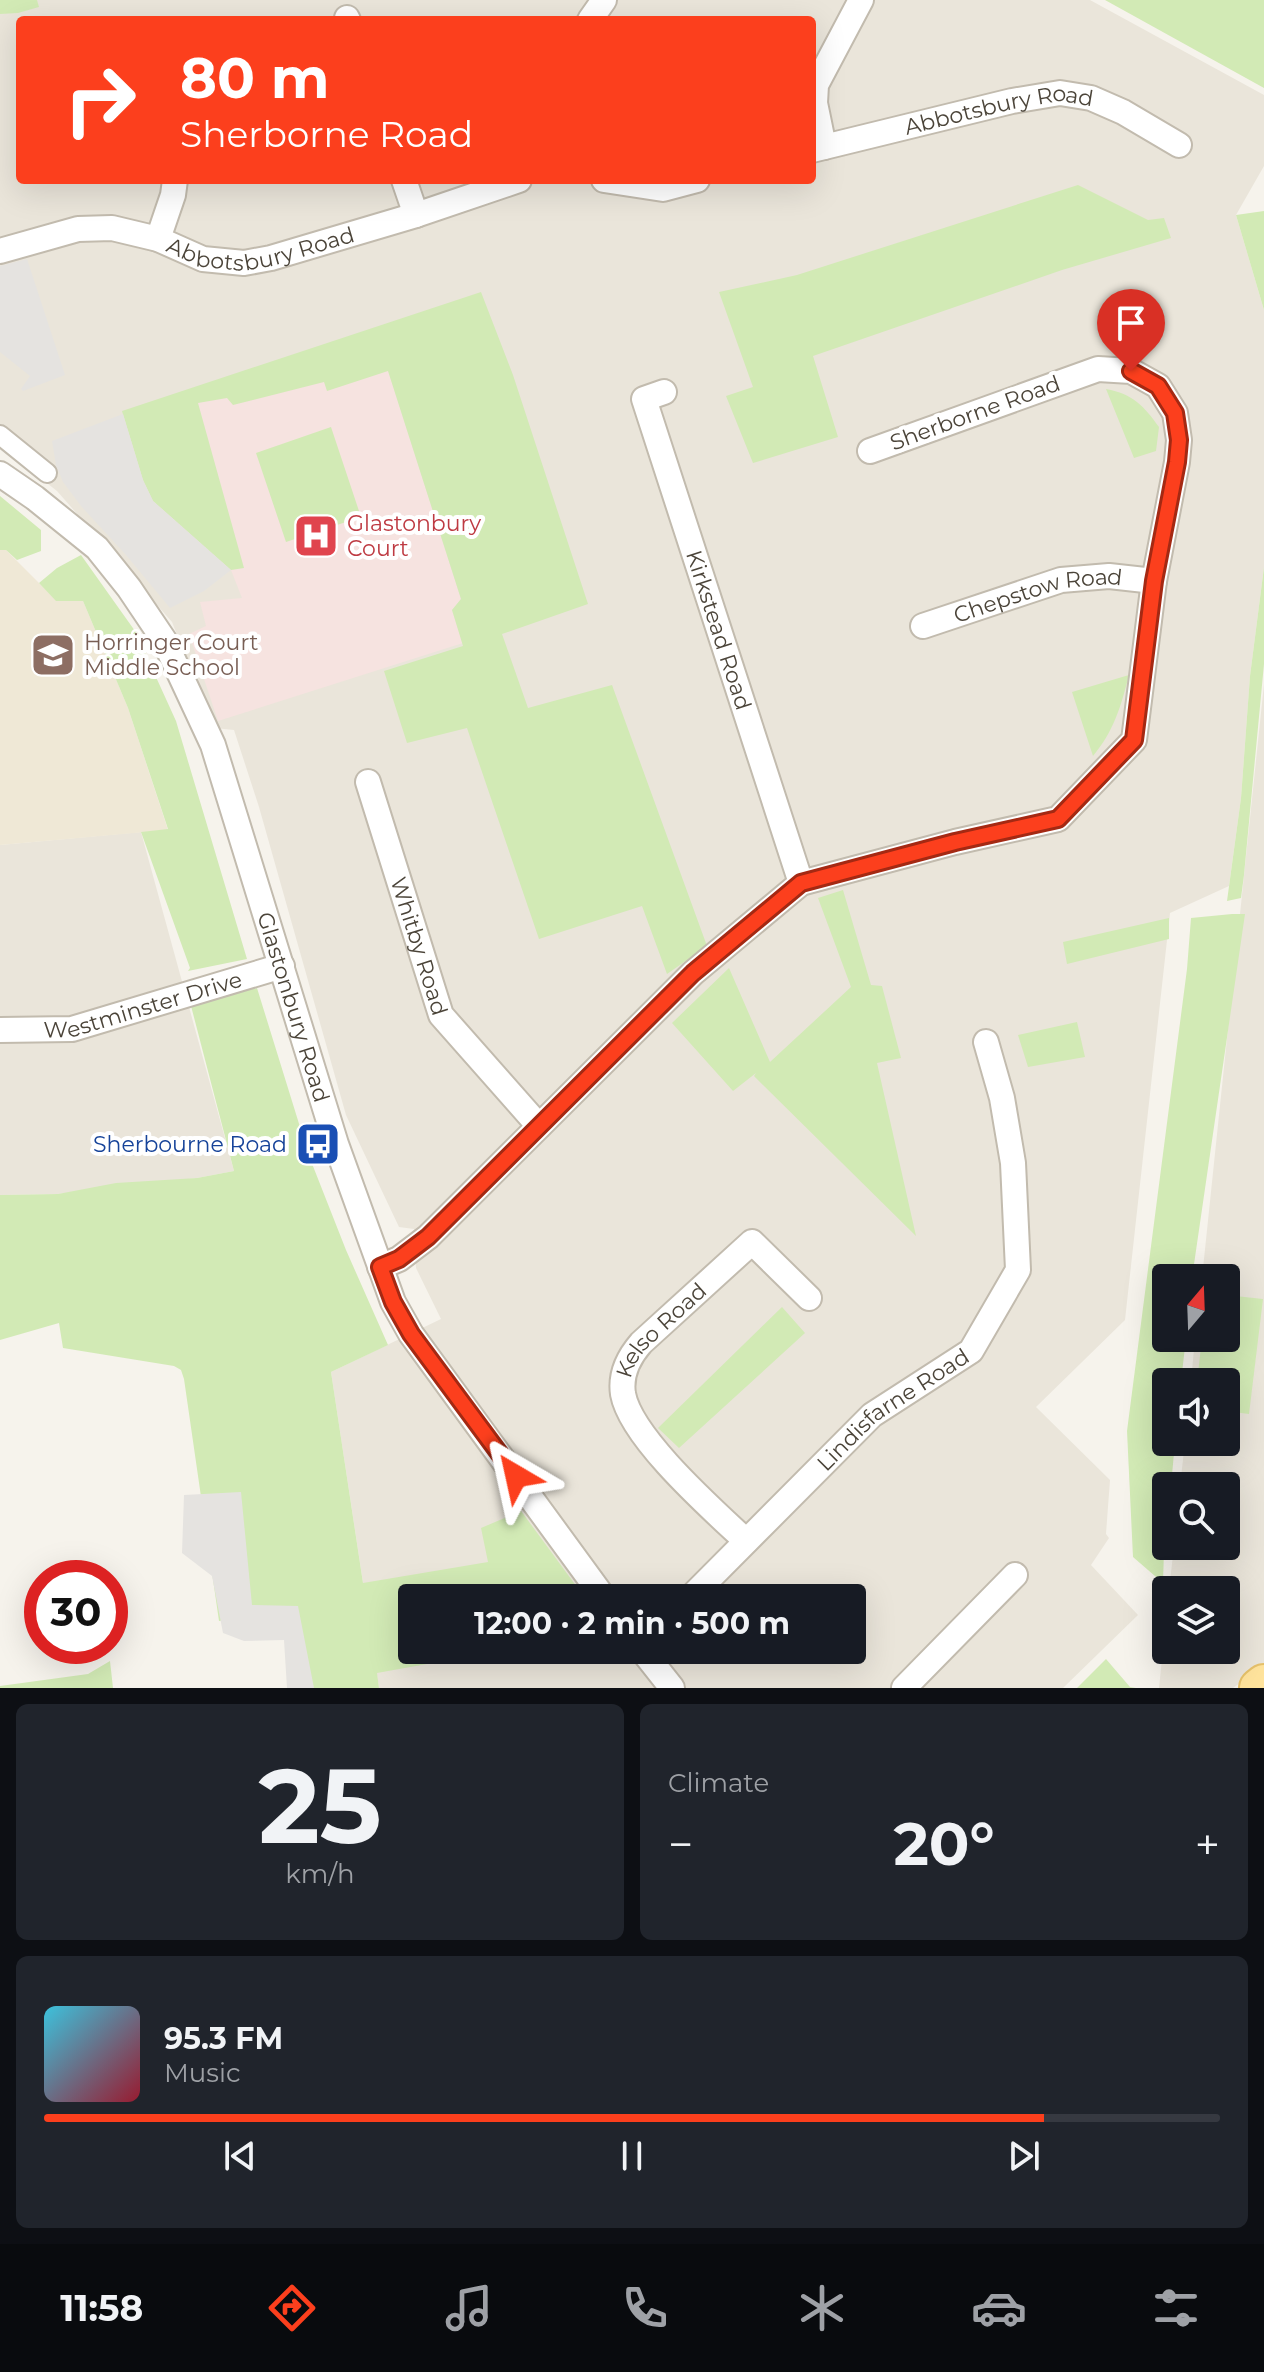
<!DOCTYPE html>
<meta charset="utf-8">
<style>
:root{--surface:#171b24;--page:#20242c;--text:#f1f3f6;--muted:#9ea1a6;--line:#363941;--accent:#fc3f1d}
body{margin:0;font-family:Montserrat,sans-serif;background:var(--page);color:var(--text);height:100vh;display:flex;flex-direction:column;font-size:30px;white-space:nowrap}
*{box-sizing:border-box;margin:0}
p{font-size:26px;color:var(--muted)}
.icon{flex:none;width:44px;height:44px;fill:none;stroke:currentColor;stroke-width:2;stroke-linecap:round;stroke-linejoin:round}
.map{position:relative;height:1688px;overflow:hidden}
.side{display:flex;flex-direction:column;gap:16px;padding:16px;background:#0d0f14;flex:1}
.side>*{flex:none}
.hud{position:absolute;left:16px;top:16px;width:800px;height:168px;border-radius:8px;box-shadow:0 8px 32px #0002;background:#fc3f1d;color:#fff;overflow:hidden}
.needle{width:52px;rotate:19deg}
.tools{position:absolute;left:1152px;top:1264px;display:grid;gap:16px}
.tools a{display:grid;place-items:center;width:88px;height:88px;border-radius:8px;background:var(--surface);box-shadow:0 8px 32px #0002;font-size:40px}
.speed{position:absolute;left:24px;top:1560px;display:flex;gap:16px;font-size:40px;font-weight:700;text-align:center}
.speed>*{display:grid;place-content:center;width:104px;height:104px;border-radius:50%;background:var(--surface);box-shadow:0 8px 32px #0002;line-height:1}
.speed .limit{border:12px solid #d22;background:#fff;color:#111}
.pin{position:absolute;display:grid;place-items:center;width:68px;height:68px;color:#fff;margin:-82px -34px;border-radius:50% 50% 50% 0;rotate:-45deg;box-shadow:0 0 8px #0007}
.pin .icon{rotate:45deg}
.me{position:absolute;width:88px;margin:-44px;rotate:324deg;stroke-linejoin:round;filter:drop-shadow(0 0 6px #0008)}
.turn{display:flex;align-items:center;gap:28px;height:168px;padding:0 32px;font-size:36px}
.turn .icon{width:104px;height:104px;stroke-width:2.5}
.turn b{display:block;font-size:56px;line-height:68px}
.big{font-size:60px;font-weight:700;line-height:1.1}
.side .widget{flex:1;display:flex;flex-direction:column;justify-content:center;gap:12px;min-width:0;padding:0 28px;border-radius:12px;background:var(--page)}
.side .dial{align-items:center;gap:0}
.dial b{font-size:104px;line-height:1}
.song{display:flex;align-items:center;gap:24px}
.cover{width:96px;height:96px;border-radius:12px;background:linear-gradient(135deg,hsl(190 70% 55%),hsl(350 70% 35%))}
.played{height:8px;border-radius:4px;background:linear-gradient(90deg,var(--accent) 85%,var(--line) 85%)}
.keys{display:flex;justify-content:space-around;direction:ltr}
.heat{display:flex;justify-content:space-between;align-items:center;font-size:44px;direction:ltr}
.side .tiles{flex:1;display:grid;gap:16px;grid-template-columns:1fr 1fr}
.widget:last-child{grid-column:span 2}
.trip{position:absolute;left:398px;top:1584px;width:468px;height:80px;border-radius:8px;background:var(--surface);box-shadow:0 8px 32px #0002;font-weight:700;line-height:80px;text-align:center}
.tab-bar{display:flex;height:128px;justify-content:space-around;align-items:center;background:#090b0e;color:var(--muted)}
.tab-bar .icon{width:56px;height:56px}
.tab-bar .selected{color:var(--accent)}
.tab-bar b{font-size:36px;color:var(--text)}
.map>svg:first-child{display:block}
</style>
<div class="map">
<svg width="1264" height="1688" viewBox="0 0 1264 1688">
<rect width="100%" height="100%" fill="#f6f3ec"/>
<!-- residential -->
<path fill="#eae5da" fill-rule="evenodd" d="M0,0H1090L1264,95V166L1236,215L1264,310V567L1250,676L1241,798L1229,886L1170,913L1125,1320L1036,1407L1110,1480L1106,1534L1109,1538L1091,1565L1138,1615L1063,1688H379L331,1372L441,1319L416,1268L414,1229L399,1227L346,1115L259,807L234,730L214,728L172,622L57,491L0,446ZM20,20H812V180H20ZM412,1598H852V1650H412Z
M1264,684V1666L1233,1688H1159L1166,1620V1650H1226V1590H1169L1174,1546H1226V1486H1180L1185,1442H1226V1382H1191L1195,1338H1226V1278H1202Z
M141,832L234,1171L197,1178L58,1194L0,1195V845Z"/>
<!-- education -->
<path fill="#efe8d6" d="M0,547L6,550L56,600L83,601L128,708L168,830L0,845Z"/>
<!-- medical -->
<path fill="#f6e3e0" d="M376,332L461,599L452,610L463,643L218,721L189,634L206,626L200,602L242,598L231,570L123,414Z"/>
<!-- green -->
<path fill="#d2eab5" d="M0,0H37L39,7L18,13L0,14Z
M1105,0H1264V88Z
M1078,185L1148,220L1164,218L1171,238L1062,270L813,356L838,437L753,463L726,396L753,387L719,292L797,275Z
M1264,211V310L1236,215Z
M481,292L513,375L588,604L502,634L528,708L612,685L707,946L667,974L642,906L539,939L467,728L407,743L384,671L463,646L452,610L461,599L388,371L327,391L324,382L233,405L227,398L198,403L244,568L231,570L153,501L143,480L122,411Z
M1106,389C1133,394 1144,406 1159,427L1156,451L1134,458Z
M331,427L361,517L286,542L256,453Z
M0,496L41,530V551L17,560L6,550H0Z
M81,555L135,631L176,721L247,959L188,971L190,968L141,832L168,829L128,708L83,601H56L39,583L57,568Z
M1264,567V664L1244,875L1241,898L1227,901L1241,798L1250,676Z
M1129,675C1121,706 1114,731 1093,756L1072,692Z
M843,890L871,985L882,986L901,1058L877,1063L916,1236L754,1076L756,1073L733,1091L672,1023L729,968L770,1062L851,987L818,898Z
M1232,914H1245L1192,1278H1166V1338H1186L1181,1382H1166V1442H1175L1171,1486H1166L1163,1583L1133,1557L1127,1431L1187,969L1191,918Z
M1169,918V939L1067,964L1063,942Z
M257,988L309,1156L346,1250L388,1345L331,1372L363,1583L488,1562L481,1528L521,1511L585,1598H412V1650H505L377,1673L379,1688H300L292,1644L258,1616L219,1621L184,1379L181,1370L174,1366L63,1348L59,1323L0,1340V1195L58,1194L116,1183L197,1178L234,1171L190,1002Z
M1077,1022L1085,1057L1028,1067L1018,1035Z
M1226,1295L1263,1299L1249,1414L1226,1411V1382H1197L1202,1338H1226Z
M782,1307L805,1333L679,1448L658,1428Z
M1106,1659L1130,1687L1136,1688H1077Z
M110,1661L113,1688H0V1686L88,1674Z"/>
<!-- parking -->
<path fill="#e5e3e0" d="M27,259L65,375L23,391L21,389L30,376L0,352V266Z
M123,414L143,480L153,501L231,570L204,591L170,608L126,555L81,506L63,482L56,465L52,441Z
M241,1492L252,1605L298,1606L314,1688H287L284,1640L244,1641L223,1633L212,1576L182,1553L184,1495Z"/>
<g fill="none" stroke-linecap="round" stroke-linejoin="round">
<!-- pedestrian casing -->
<g stroke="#c2bbae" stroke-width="22">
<path id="pedestrian" d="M0,435L47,473"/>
</g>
<!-- minor casing -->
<g stroke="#c2bbae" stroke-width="28">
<g id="minor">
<path d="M347,18L348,20"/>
<path d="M590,20L604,0"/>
<path d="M824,147L815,103L816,85L861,0"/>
<path id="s1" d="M812,150L1012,101L1060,93L1091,98L1123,112L1179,145"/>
<path d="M404,180L416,215"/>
<path d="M604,180L663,189L697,180"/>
<path d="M158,239L173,195L175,180"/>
<path id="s2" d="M0,251L78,229L112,228L158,239L203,259L244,263L271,258L416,215L519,180"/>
<path id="s3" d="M664,392L644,399L801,883"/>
<path id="s4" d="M0,474L35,498L97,548L129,588L164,640L213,745L336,1144L393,1302L411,1334L604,1598"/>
<path id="s5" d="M923,626L1061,580L1109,576L1154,581"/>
<path id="s6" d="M368,782L441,1015L539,1126"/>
<path id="s7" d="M0,1030L72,1029L282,966"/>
<path d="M380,1267L399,1259L428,1237L693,973L801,883L955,842L1058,819L1134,740L1154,581L1177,462L1179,440L1175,413L1158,386L1131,371L1098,369L870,451"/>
<path id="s8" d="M746,1541C713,1510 631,1438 623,1394C620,1374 628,1358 641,1343L752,1242L809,1298"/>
<path id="s9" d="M690,1598L872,1415L971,1351L1018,1270L1013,1163L1002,1098L986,1042"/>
<path d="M642,1650L672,1688"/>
<path d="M904,1688L1015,1575"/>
</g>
</g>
<!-- primary casing -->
<g stroke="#e6c16a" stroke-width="42">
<path id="primary" d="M1259,1688L1264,1684"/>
</g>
<!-- pedestrian -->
<use href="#pedestrian" stroke="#fff" stroke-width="18"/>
<!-- minor -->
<use href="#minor" stroke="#fff" stroke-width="24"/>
<!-- primary -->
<use href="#primary" stroke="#ffe39c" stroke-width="38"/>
</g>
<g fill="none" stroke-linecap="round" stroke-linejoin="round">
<!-- route casing -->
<g stroke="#a42913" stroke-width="20">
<path id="route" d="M516,1476L411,1334L393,1302L380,1267L399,1259L428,1237L693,973L801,883L955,842L1058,819L1134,740L1154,581L1177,462L1179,440L1175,413L1158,386L1131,371"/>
</g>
<!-- route -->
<use href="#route" stroke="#fc3f1d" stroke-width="14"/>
</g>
<!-- icons -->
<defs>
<g id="hospital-square" transform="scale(2.3)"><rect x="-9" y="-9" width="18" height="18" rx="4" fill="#e0444e" stroke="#fff"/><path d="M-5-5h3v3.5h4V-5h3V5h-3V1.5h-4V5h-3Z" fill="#fff"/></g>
<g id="school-square" transform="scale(2.3)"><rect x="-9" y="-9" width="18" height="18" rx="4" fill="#8d6e63" stroke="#fff"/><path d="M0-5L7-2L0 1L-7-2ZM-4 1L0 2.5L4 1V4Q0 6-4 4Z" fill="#fff"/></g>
<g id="bus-square" transform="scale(2.3)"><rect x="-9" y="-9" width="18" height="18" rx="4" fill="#1a4fb4" stroke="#fff"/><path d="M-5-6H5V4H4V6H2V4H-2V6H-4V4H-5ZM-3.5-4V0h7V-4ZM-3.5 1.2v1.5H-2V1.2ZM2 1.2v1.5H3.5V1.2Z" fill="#fff"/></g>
</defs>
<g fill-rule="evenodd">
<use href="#hospital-square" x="316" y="536"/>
<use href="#school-square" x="53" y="655"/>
<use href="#bus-square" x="318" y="1144"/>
</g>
<g text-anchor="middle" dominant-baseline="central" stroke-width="8" stroke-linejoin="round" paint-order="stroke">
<!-- street labels -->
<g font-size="22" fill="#4b4439" stroke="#fff">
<text stroke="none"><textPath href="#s1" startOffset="192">Abbotsbury Road</textPath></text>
<text stroke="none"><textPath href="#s2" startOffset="270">Abbotsbury Road</textPath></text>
<text transform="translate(975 413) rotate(-20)">Sherborne Road</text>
<text stroke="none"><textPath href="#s5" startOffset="120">Chepstow Road</textPath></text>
<text stroke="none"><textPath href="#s3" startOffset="264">Kirkstead Road</textPath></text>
<text stroke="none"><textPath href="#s6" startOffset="172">Whitby Road</textPath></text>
<text stroke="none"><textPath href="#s7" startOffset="146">Westminster Drive</textPath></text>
<text stroke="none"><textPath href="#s4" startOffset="626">Glastonbury Road</textPath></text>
<text stroke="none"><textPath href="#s8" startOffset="272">Kelso Road</textPath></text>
<text stroke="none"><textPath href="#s9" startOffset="278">Lindisfarne Road</textPath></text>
</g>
<!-- health labels -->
<g font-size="22" fill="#be3a42" stroke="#fff" text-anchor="start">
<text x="347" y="523">Glastonbury<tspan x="347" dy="25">Court</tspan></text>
</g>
<!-- education labels -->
<g font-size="22" fill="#785e54" stroke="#fff" text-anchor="start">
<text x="84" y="642">Horringer Court<tspan x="84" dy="25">Middle School</tspan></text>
</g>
<!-- transit labels -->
<g font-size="22" fill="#164399" stroke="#fff" text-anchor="end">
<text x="287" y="1144">Sherbourne Road</text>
</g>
</g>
</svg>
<div class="tools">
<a><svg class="needle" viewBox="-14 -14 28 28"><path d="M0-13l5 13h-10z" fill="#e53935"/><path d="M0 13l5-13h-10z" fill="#9ea1a6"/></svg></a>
<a><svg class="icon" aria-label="sound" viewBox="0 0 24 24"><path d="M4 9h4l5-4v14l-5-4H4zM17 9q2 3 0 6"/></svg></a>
<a><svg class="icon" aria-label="search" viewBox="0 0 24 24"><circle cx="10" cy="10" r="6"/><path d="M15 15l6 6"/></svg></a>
<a><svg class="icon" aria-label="layers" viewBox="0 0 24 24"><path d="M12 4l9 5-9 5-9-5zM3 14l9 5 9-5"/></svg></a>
</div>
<div class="speed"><div class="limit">30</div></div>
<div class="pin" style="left:1131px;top:371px;background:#d93025"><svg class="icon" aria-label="arrive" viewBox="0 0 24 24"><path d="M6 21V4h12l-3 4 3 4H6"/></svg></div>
<svg class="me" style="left:516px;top:1476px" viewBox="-20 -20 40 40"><path d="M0-17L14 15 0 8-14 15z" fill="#fc3f1d" stroke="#fff" stroke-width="4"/></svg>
<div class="trip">12:00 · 2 min · 500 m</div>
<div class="hud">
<div class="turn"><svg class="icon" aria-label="right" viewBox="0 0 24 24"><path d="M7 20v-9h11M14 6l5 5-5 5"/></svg><div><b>80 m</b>Sherborne Road</div></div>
</div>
</div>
<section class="side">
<div class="tiles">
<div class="widget dial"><b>25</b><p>km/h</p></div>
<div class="widget"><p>Climate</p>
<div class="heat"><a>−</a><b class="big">20°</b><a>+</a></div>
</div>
<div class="widget">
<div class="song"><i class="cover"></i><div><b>95.3 FM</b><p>Music</p></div></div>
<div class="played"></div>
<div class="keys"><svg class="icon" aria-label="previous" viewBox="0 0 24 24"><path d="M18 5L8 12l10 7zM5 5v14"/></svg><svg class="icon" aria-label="pause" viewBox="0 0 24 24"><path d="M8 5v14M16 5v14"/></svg><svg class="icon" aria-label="next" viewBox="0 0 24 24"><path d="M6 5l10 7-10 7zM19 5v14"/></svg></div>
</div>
</div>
</section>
<nav class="tab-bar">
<b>11:58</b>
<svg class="icon selected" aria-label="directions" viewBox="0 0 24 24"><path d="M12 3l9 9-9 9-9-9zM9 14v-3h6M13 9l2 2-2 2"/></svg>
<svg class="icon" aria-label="music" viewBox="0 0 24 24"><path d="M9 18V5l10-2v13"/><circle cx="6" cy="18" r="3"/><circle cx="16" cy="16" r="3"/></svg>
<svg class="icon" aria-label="phone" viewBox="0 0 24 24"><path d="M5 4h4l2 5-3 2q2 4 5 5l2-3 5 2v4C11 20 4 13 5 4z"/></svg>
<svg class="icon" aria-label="climate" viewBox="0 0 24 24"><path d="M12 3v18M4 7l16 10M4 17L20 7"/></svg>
<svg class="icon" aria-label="car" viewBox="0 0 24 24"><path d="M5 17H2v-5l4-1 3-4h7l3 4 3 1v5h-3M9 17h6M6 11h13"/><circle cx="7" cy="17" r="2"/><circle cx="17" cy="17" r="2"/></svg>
<svg class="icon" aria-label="filters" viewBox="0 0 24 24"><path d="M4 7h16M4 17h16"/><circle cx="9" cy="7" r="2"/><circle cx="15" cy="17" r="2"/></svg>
</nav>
